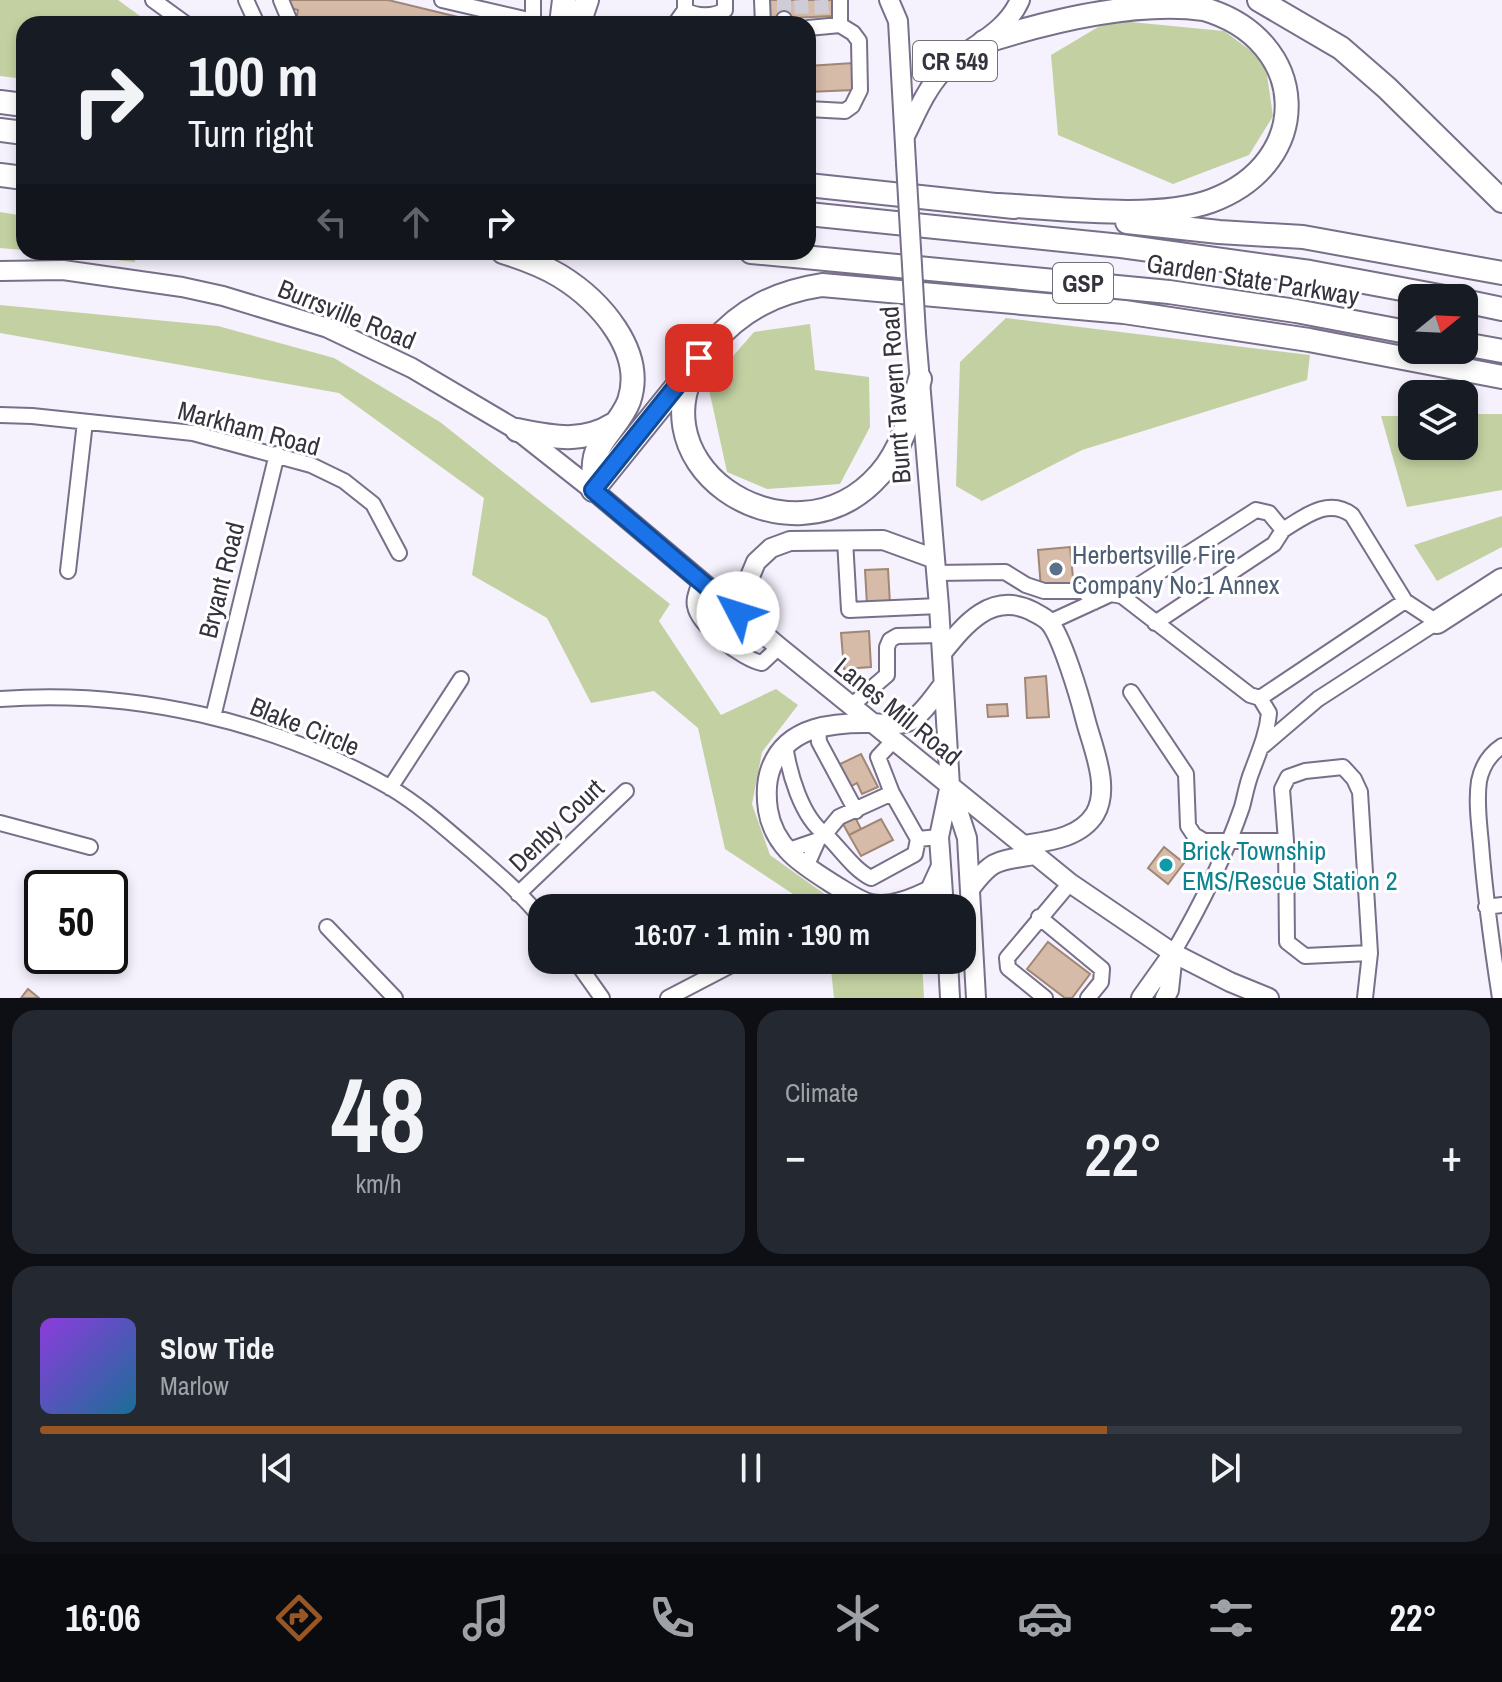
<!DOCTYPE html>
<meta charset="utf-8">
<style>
:root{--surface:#171b24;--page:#242831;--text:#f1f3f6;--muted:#9ea1a6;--line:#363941;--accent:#985625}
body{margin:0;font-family:"Archivo Narrow",sans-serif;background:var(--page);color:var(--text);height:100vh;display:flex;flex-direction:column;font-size:30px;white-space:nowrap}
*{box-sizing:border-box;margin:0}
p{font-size:26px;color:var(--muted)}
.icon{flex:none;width:44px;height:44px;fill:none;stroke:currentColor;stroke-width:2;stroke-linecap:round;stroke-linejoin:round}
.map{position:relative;height:998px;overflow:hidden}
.sheet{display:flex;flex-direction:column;gap:12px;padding:12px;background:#0d0f14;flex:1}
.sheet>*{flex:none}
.hud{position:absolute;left:16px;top:16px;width:800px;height:244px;border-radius:24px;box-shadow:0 4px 12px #0003;background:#171b24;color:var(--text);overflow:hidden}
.needle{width:52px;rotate:72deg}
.buttons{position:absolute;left:1398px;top:284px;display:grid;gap:16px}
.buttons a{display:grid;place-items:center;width:80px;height:80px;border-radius:16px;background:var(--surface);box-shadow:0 4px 12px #0003;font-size:40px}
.speed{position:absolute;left:24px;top:870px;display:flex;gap:16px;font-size:40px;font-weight:700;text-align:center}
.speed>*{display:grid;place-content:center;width:104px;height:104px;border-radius:50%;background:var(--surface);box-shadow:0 4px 12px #0003;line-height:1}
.speed .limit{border:4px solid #111;border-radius:12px;background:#fff;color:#111}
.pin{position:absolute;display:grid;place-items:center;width:68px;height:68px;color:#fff;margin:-34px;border-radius:16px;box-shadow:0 4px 12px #0006}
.me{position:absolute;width:88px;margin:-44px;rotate:310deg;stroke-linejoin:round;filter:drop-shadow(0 0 6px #0008)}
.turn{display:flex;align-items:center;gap:28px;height:168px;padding:0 40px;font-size:36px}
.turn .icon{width:104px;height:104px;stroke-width:2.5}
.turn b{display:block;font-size:56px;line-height:68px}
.lanes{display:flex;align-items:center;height:76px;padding:0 40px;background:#0003;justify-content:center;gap:40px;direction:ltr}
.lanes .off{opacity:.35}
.big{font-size:60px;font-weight:600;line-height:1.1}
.sheet .widget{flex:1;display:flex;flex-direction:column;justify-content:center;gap:12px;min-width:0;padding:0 28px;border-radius:24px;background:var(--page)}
.sheet .dial{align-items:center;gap:0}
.dial b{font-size:104px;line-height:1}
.song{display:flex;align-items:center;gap:24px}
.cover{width:96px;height:96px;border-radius:12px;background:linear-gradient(135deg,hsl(270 70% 55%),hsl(200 70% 35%))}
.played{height:8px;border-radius:4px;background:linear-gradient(90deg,var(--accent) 75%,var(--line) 75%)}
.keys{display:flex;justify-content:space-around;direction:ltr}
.heat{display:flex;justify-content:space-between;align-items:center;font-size:44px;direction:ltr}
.sheet .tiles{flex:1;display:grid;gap:12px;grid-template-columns:1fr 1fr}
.widget:last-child{grid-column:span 2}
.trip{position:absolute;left:528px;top:894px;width:448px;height:80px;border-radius:24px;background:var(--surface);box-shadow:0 4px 12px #0003;font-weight:600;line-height:80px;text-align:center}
.menu{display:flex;height:128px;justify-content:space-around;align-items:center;background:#090b0e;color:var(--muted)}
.menu .icon{width:56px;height:56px}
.menu .selected{color:var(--accent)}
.menu b{font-size:36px;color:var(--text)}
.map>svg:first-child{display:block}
</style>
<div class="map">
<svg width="1502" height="998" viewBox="0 0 1502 998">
<rect width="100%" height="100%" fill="#f5f1fd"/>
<!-- green -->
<path fill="#c3d1a2" d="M0,0H118L151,24H24V79L0,76Z
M1110,20L1224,31L1265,61L1273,116L1249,155L1173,184L1058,135L1051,55Z
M0,212L24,216V250L0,248Z
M38,252H134L135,262Z
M0,305L218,326L334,358L440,422L670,604L659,621L721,715L776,689L798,705L762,752L752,804L770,855L844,908H814L725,849L698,728L654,691L591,703L547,618L472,575L484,498L339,393L0,333Z
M1006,318L1310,355L1307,380L1082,450L982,501L956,486L960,362Z
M810,324L815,370L869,377L870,427L840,484L767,489L727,472L708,385L754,332Z
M1464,414H1502V490L1407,507L1381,416H1412V446H1464Z
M1502,516V547L1437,581L1414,545Z
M830,960H922L924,998H834Z"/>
<!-- building -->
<path fill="#d7bba9" stroke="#a08674" stroke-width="2" d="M286,0H388L487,24H295L298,10L284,6Z
M767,0H833L834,16L768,19Z
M853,63L854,90L808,92V66Z
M1070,547L1074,588L1041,589L1038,550Z
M888,569L890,604L867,605L865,570Z
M869,631L871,667L844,669L841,633Z
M1046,676L1049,717L1027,718L1025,678Z
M1007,704L1008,716L988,717L987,705Z
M861,754L878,787L862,794L857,783L850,787L838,765Z
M854,815L861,829L849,835L842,822Z
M881,819L893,840L861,856L849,835Z
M1164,847L1184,863L1168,884L1148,868Z
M1048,942L1090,974L1072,998H1065L1027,969Z
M28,989L39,998H21Z"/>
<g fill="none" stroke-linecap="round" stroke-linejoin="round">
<!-- minor-tunnel -->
<path stroke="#cfcbd7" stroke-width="14" stroke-dasharray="14 7" stroke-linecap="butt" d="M784,0V19
M801,0L802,18
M821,0L822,16"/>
<!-- minor casing -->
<g stroke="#786f89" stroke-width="18">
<path id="minor" d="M153,0L186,24
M246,0L257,24
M281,0L291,24
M442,0L533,21V0
M685,0V10C696,17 714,17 725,10V0
M762,0L763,24
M840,0V25
M784,19V24
M675,24L685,10
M808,28L840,25L853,33L859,41L860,90L852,106L845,111L808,109
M0,415L32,416L193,433L311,465L344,481L373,504L399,553
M845,540L849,610L939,606
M68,571L85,422
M936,573L1005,572L1026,585L1044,591H1084L1094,602
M700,581C698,589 693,599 695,606C698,626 744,660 762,663L779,647
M1122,596L1256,510L1269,513L1283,530C1304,517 1328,497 1352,515L1405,601L1437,622L1318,699L1263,746
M1050,622L1111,594L1122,596L1250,695L1260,698L1269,713C1267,734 1259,752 1252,771C1247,783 1245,796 1242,807C1224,859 1200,907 1173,953
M1155,623L1274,544L1283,530
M1131,692L1186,774L1188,826L1194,835L1204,841H1286L1282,789L1288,777L1305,771L1343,767L1354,779L1360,792L1370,953L1365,998
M1260,698L1405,601
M0,699C134,689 274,721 391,788C421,806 446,829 472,851C496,872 522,894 542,919
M851,706L887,675V647L890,640L897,636L941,635
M213,717L277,454
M818,728L819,742L856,811
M893,741L878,757L892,793L918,839
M785,745C789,772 801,817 825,834L839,817L892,793
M390,788L461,679
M0,823L90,847
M818,840L825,834C840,848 853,869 871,878L915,854L918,839L939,837
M1286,841L1287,942L1305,956L1370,953
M786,851L818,840L806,867
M518,894L626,791
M1486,907L1502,905
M1039,917L1102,969L1101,982L1088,998
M327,927L395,998
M575,960L602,998
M668,998L739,961
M1045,998L1008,968L1007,958L1070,883
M1500,998C1492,946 1485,896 1481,844C1479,823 1476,801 1479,781C1482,766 1490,754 1502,746"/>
</g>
<!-- major casing -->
<g stroke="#786f89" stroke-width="22">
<path id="major" d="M889,0L898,21L906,163
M905,136C916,114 926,89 943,71C969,45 1004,36 1020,0
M0,271L63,270L182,287L223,296L328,328L412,368L517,430L593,490L779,647L1070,883L1173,953L1230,982L1269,998
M916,334L939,606L950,786L967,838L976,998
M756,626L747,591L751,574L756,562L771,548L790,541L883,540L935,559
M942,653C965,624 992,591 1032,611C1037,614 1044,617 1048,621C1061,633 1080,698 1085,718C1092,746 1111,787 1095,814C1080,838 1049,841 1024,845
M941,866L930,890C912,899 890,908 871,904C858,901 845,891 833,884C803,865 774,848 768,810C766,796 766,781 771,768C787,725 836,722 874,723C886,724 900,726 910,721C923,714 934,696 943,685
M970,889C993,858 998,861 1035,855
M944,908L939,837L949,789
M948,960L950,998
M1141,998L1173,953
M1165,998L1169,990L1173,953"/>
</g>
<!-- highway casing -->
<g stroke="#786f89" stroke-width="26">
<path id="highway" d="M1259,0L1341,48L1387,88L1502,201
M561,24L564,0
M579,24L587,0
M984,42C1050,21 1135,0 1204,9C1310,40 1316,162 1211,201C1156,221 1059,208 999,205
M0,102L24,105
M0,130L24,133
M0,175L24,178
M808,185L1014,207
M808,214L1121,246L1310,272L1450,298
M1127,222L1219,232L1303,237L1502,273
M503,252C522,258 542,265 560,276C599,300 646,351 629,401C622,420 604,435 596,453C592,463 594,479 593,490
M751,252L1169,292L1296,311L1412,333
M1464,301L1502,309
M1464,344L1502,351
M920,379C911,412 903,448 880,474C790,577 614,457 712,344C742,309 777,292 822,285L1124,312L1309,340L1502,377
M517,430C552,437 582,444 614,424
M593,490L685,376
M1437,622L1502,580"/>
</g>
<!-- minor -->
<use href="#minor" stroke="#fff" stroke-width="14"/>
<!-- major -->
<use href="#major" stroke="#fff" stroke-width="18"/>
<!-- highway -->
<use href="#highway" stroke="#fff" stroke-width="22"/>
<!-- major-bridge casing -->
<g stroke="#786f89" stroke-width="22" stroke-linecap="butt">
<path id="major-bridge" d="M906,163L916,334"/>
</g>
<!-- major-bridge -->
<use href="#major-bridge" stroke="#fff" stroke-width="18"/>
</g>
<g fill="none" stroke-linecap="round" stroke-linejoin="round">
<!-- route casing -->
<g stroke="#114b97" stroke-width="20">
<path id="route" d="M699,358L593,490L738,613"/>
</g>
<!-- route -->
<use href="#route" stroke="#1a73e8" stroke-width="14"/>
</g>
<!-- markers -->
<circle fill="#5c6f8a" stroke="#fff" stroke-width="3" cx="1056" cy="569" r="8"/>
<circle fill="#0f9aa8" stroke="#fff" stroke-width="3" cx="1166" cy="865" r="8"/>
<g text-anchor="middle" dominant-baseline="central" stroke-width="6" stroke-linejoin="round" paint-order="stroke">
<!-- shield labels -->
<g fill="#fff" stroke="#727078" stroke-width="2">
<rect x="913" y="41" width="84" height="40" rx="6"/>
<rect x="1053" y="263" width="60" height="40" rx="6"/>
</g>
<g font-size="24" font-weight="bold" fill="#36333e">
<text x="955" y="61">CR 549</text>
<text x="1083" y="283">GSP</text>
</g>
<!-- street labels -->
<g font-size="26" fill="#36333e" stroke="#fff">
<text transform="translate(1253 279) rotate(9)">Garden State Parkway</text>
<text transform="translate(347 314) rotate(22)">Burrsville Road</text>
<text transform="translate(895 395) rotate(-94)">Burnt Tavern Road</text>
<text transform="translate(249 428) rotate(15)">Markham Road</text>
<text transform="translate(221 580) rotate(-76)">Bryant Road</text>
<text transform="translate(898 711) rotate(39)">Lanes Mill Road</text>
<text transform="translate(305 726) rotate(22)">Blake Circle</text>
<text transform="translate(556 825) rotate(-44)">Denby Court</text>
</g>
<!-- service labels -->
<g font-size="26" fill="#4e5e75" stroke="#fff" text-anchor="start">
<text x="1072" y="554">Herbertsville Fire<tspan x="1072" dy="30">Company No.1 Annex</tspan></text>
</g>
<!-- culture labels -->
<g font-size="26" fill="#0d838f" stroke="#fff" text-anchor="start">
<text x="1182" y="850">Brick Township<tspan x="1182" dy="30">EMS/Rescue Station 2</tspan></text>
</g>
</g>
</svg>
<div class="buttons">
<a><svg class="needle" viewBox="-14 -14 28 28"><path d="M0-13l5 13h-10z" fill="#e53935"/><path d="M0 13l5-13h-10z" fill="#9ea1a6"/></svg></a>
<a><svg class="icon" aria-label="layers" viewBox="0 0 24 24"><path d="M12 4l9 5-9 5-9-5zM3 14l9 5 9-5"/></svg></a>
</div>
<div class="speed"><div class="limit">50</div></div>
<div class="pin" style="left:699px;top:358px;background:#d93025"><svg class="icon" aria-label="arrive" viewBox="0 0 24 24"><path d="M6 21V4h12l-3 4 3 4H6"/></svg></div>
<svg class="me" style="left:738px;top:613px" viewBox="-20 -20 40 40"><circle r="19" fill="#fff"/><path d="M0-13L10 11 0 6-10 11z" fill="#1a73e8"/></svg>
<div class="trip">16:07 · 1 min · 190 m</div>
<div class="hud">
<div class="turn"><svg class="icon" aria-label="right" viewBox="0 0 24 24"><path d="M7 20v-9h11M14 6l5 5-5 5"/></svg><div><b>100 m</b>Turn right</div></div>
<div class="lanes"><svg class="icon off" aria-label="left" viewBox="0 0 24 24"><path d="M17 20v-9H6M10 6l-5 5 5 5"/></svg><svg class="icon off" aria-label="ahead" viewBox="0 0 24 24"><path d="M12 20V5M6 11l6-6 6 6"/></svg><svg class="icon" aria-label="right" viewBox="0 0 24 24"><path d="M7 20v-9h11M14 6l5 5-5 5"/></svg></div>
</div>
</div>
<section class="sheet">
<div class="tiles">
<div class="widget dial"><b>48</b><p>km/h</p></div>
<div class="widget"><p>Climate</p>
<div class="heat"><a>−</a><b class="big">22°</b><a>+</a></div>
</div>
<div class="widget">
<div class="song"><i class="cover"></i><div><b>Slow Tide</b><p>Marlow</p></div></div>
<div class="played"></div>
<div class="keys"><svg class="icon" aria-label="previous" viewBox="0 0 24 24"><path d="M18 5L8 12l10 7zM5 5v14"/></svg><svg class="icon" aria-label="pause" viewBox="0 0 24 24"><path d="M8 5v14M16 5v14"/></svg><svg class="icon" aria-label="next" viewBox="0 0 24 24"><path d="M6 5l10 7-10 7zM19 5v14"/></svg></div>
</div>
</div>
</section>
<nav class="menu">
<b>16:06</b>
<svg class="icon selected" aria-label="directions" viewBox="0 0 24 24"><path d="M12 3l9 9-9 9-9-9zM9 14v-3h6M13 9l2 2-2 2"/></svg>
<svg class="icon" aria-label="music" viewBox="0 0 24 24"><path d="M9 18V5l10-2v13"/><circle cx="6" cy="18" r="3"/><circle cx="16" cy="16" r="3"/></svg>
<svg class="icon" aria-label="phone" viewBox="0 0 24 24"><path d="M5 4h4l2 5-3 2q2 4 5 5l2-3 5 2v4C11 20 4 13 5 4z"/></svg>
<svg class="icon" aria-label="climate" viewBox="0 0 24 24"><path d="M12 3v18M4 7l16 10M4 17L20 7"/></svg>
<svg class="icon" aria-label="car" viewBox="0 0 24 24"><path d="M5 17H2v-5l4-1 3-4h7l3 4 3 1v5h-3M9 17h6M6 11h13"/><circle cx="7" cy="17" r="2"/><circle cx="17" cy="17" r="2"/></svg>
<svg class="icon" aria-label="filters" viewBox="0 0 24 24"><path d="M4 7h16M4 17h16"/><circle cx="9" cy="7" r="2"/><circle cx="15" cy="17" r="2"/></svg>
<b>22°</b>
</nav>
